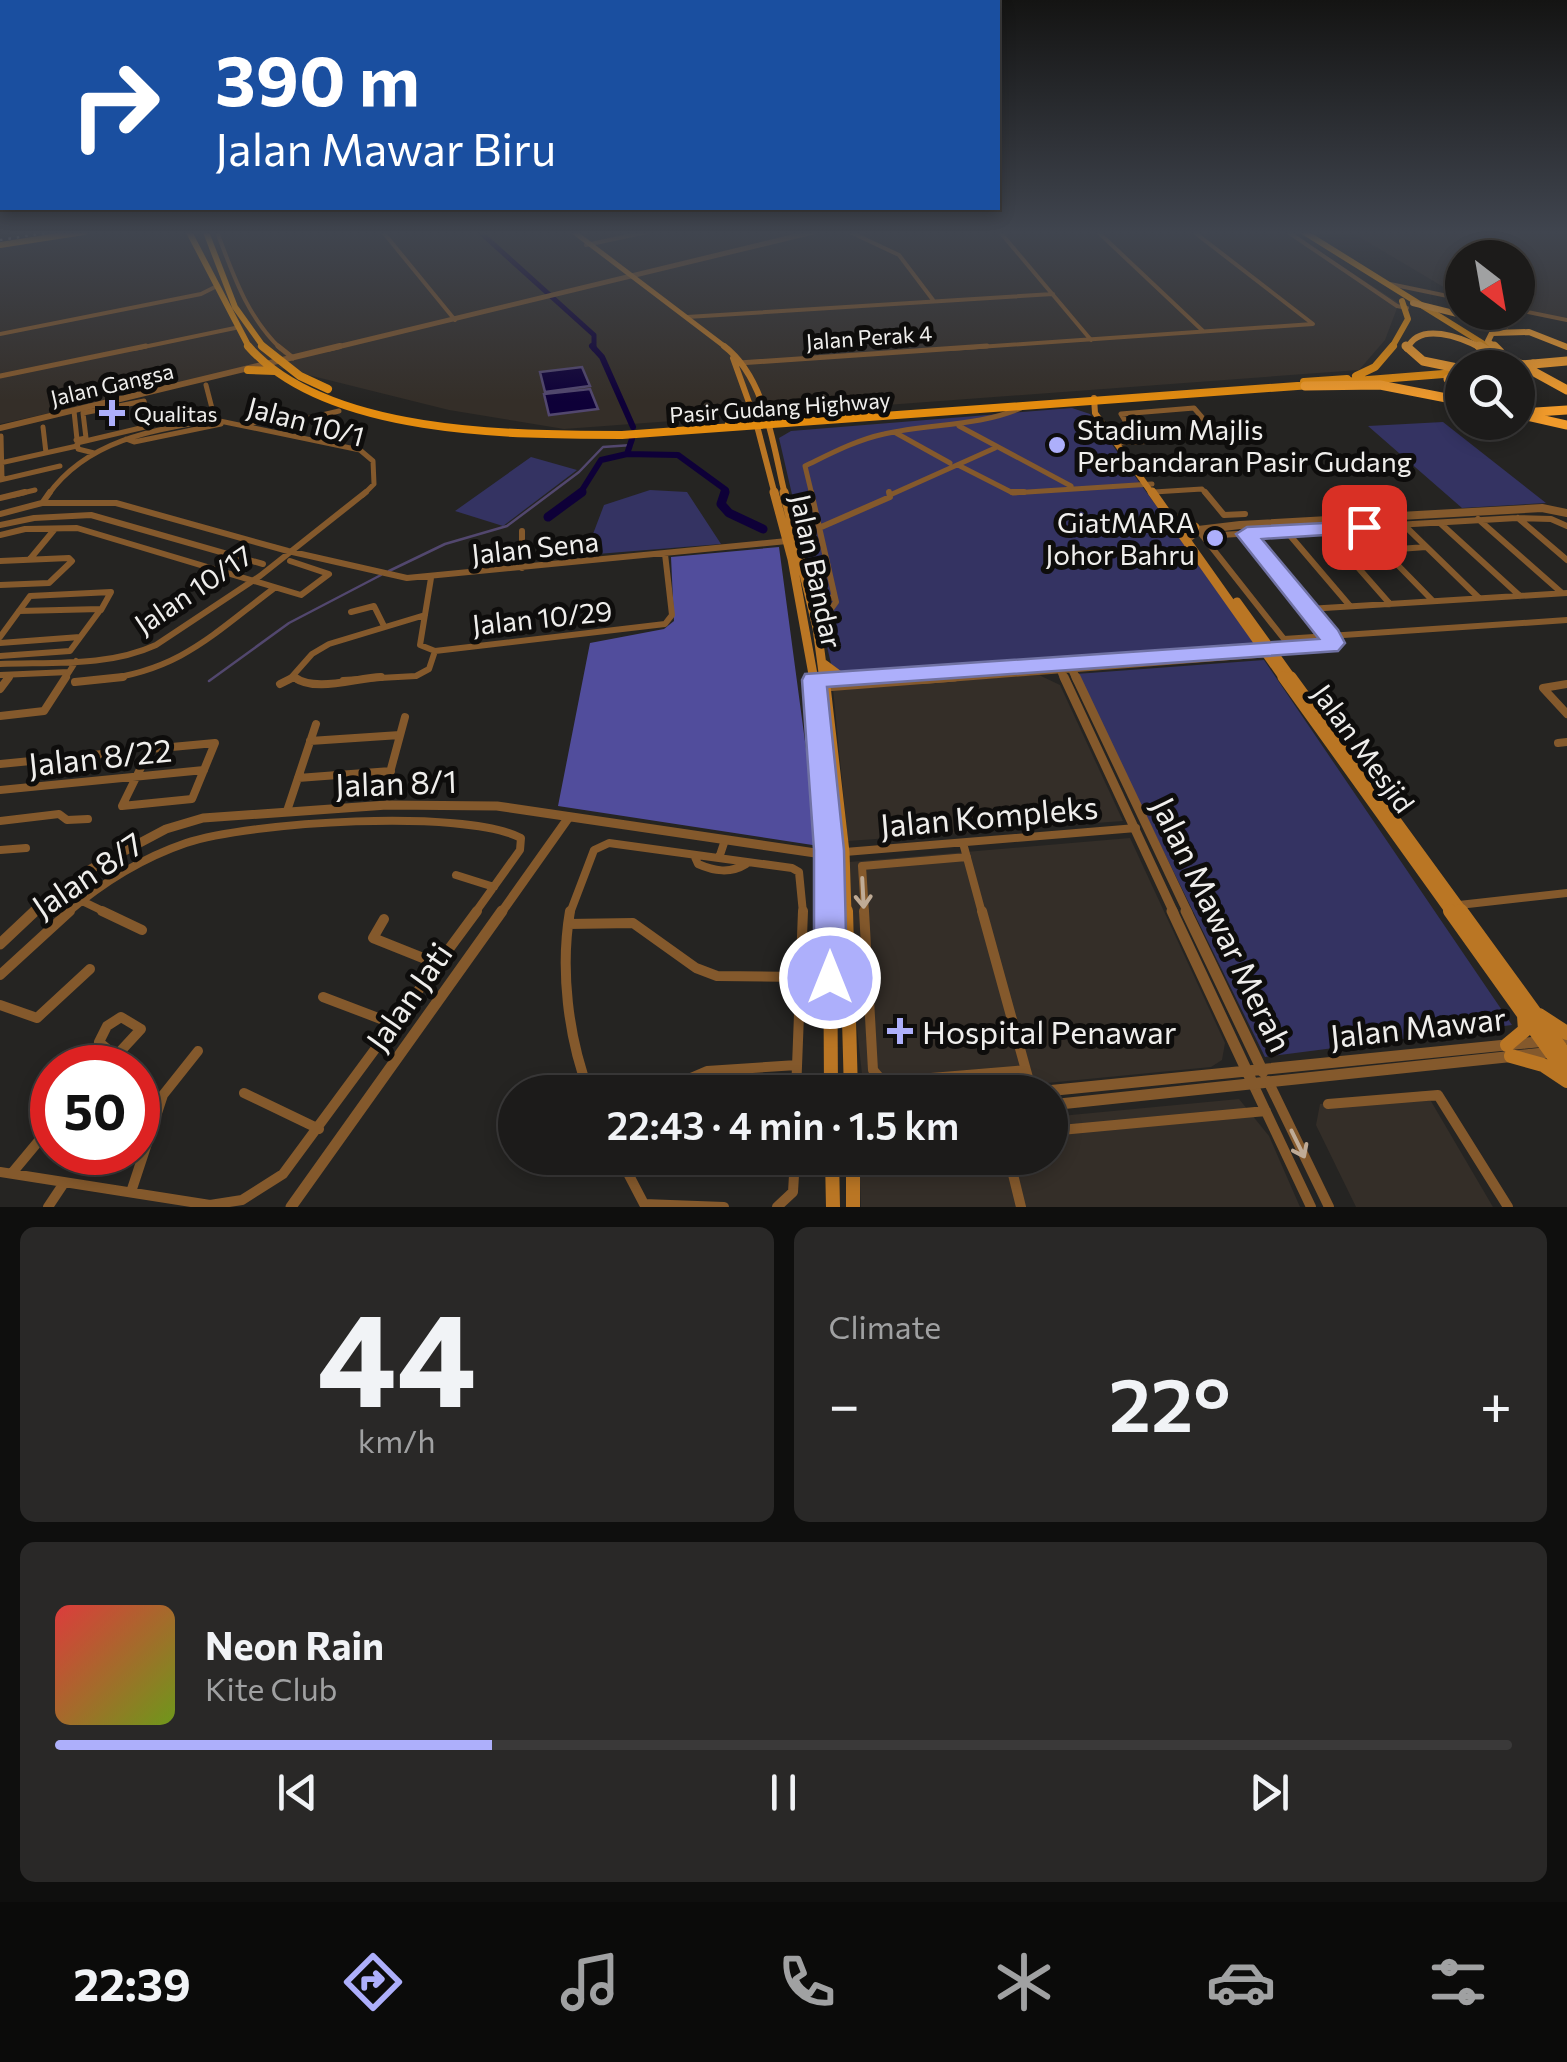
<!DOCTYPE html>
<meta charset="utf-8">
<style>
:root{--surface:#1c1b1a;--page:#292827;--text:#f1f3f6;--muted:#a0a1a2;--line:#3a3939;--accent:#adaffb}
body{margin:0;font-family:Commissioner,sans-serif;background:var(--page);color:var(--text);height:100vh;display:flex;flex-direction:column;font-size:38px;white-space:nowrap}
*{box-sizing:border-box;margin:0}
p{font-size:32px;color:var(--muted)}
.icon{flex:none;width:55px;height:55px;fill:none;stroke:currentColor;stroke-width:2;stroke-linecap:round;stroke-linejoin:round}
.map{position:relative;height:1207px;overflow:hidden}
.details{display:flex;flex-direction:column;gap:20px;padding:20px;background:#0f0f0e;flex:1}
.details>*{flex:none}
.hud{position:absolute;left:0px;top:0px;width:1000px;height:210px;box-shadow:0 5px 15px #0003,0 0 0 2px var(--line);background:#1a4fa0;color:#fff;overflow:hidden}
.needle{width:65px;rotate:149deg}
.controls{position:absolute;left:1445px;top:240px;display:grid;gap:20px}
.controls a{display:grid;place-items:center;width:90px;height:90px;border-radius:50%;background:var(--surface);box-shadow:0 5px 15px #0003,0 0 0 2px var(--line);font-size:50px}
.speed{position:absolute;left:30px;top:1045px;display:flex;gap:20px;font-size:50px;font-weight:700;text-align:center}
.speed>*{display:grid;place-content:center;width:130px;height:130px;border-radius:50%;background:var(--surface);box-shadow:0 5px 15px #0003,0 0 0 2px var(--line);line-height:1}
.speed .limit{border:15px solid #d22;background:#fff;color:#111}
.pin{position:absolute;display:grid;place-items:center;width:85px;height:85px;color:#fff;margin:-42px;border-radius:20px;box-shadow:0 5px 15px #0006}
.me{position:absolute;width:110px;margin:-55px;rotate:0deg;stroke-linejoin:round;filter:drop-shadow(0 0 8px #0008)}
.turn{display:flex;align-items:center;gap:35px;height:210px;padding:0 50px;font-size:45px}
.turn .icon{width:130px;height:130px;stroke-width:2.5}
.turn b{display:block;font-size:70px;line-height:85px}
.big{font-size:75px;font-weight:600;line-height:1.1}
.details .widget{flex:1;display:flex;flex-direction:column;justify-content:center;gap:15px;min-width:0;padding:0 35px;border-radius:15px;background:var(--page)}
.details .dial{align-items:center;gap:0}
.dial b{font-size:130px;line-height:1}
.song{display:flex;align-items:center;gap:30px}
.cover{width:120px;height:120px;border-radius:15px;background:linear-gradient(135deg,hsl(0 70% 55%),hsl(80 70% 35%))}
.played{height:10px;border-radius:5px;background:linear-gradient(90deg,var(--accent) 30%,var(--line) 30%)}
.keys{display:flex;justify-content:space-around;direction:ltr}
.heat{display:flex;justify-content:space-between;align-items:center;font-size:55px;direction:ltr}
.details .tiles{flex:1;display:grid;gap:20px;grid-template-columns:1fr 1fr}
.widget:last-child{grid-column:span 2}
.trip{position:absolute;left:498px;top:1075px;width:570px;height:100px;border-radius:50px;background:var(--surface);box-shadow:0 5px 15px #0003,0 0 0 2px var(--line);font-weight:600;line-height:100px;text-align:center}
.tab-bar{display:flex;height:160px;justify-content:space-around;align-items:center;background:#0b0b0a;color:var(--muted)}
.tab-bar .icon{width:70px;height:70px}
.tab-bar .selected{color:var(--accent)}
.tab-bar b{font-size:45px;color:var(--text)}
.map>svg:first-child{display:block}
</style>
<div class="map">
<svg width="1567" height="1207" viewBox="0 0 1567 1207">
<rect width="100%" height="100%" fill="#252422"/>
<!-- built -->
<path fill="#342e28" d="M98,232H1288L1399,303L1385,340L1359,370L564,429L449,410L268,365L0,424V247Z
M1351,232H1567V320L1518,310V258H1462V298Z
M1039,675L1060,685L1123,821L848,841L833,689Z
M1130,838L1225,1043L1222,1060L1211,1067L954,1092H864L851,975L849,862Z
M1425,1091L1493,1207H1356L1316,1125L1320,1104Z
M1239,1099L1269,1136L1300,1207H861L859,1158H1050V1117Z"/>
<!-- green -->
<path fill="#343362" d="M1072,408L1090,414L1256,644L842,675L832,668L779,438L791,431Z
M1443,422L1546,503L1462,508L1368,426Z
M531,457L577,470L503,526L455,511Z
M650,490L687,492L721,544L585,555L604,505Z
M1264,660L1512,1025L1265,1057L1076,674Z"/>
<!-- forest -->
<path fill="#514d9c" d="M779,547L819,846L558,806L590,643L664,629L674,621L671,557Z"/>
<!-- water -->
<path fill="#0e0038" stroke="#52476e" stroke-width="2.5" d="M582,367L590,386L545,392L540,372Z
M590,389L598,409L549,415L544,394Z"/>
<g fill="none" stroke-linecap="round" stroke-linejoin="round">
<!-- stream -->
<path stroke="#52476e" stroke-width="2.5" d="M389,571L445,544L507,526L579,472L603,447L632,445
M209,681L289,623L381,575"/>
<!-- river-far2 -->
<path stroke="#0e0038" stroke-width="5" d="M480,232L594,335V349"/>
<!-- river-far1 -->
<path stroke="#0e0038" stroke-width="6" d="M592,346L602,357L633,427
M632,439L627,454L678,455L726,490L724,495
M579,495L601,460L627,454"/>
<!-- river -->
<path stroke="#0e0038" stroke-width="9" d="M725,492L721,504L729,513L763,529
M548,517L582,492"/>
<!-- minor-far4 -->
<path stroke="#84592c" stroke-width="4" d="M217,232C233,274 247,317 281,349
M383,232L455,320
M850,232L899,255L933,300
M1000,232L1091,340
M1098,232L1203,331
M1288,232L1397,306L1407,308
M586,245L647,232
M1390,284L1462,299
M1518,310L1567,320
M687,317L1053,294
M0,334L201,294L217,286
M134,349L235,328
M950,349L1313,324L1194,232"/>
<!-- minor-far3 -->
<path stroke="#84592c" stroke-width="5" d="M278,346L293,358
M739,363L987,346
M0,376L146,346
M206,385L215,420L360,450L373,461L374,484L363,495
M1194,408L1219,437L1138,442L1121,414Z
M74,411L78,449L94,453
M251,424L283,410
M280,425L339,411
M959,426L1071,486
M43,427L46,453
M896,433L950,463
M1,436L2,479
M126,439L134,442L221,424
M76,440L86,438L83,413L144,401L149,426L77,443
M1116,443L1138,442
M0,463L77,446
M958,465L1013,493L1152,484
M0,480L60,466
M1154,492L1202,489L1207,495
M14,495L35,490
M48,495C86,441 153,429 215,420
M812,495L805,466C830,454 856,440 884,434C930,423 977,427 1021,408
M890,495L995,448"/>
<!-- minor-far2 -->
<path stroke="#84592c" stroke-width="6" d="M811,492L836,602L818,627
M1012,492H1024
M1205,492L1224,515L1245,514
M0,498L25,492
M43,502L50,492
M0,514L42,503H116L288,551L407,578L787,541
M1518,518L1567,560
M1478,519L1562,593
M1440,523L1520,596
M0,525L34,518L91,515L263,564
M1405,526L1478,597
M819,528L890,497L889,492
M1198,530L1284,639L1567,620
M522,531V568
M1326,531L1390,604
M1287,532L1350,606
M1246,533L1330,636L1334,643L1327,646
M0,535L25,529L77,528L301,595L329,574L290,561
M1203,536L1517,518L1551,519L1567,526
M1384,551L1433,601
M1345,553L1426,547
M30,559L54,530
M0,561L69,558L72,561L49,583L0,585
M431,578L420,645L435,651L665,624L672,615L665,554
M811,598L824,602L834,596
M1308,609L1567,593
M351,612L374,606L383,624
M0,637L30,596L111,592L101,610
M0,643L80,637
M1270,648L1327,646
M1275,653L1326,647
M0,656L70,651L101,609L19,611
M0,664C52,662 108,667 156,645L260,576L366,492
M0,675L69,672
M294,677L297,680
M7,680L10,675
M64,680L76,661
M99,680C179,671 212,635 273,589
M289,680L312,654L329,644L425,615
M343,680L416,676L429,669L435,651"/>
<!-- minor-far1 -->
<path stroke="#84592c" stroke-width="8" d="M294,677C315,693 355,678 381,677
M75,682L123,677
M280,684L294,677
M1567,684L1543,688L1567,714
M0,689L9,677
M0,716L44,711L66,677
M310,741L400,735
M215,743L192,799L122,806L150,749Z
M1558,743L1567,742
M0,764L113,753
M298,778L391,771
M0,790L204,770
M385,791L405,717
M287,811L316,724
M0,821L59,814L67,820L88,819
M963,843L982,913
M0,850L26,848
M845,852L1136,828
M694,855L698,864C714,871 730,874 746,864
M719,858L725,840
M456,875L494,887
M82,901L107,913
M1459,905L1567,893
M67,913C102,883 142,858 186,843C249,822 464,808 521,838L520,850L475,913
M570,913L594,850L609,843L792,868L799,872L803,913
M865,913L862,866L967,857"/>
<!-- minor -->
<path stroke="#84592c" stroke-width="10" d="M102,911L142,930
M570,911C560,969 568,1037 589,1092
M864,911L873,1070L883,1082L1026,1070
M982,911L1032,1092
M384,919L373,938L438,964
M568,924L633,923L696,968L717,976L800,977
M0,975L70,911
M323,997L394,1024
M0,1005L37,1018L90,969
M105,1068L141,1029L121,1017L107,1026L99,1042L116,1056
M1268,1081L1329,1207
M1252,1082L1311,1207
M658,1092L707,1071L797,1065
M796,1092L803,911
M244,1093L319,1129
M1328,1104L1438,1095L1508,1207
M1050,1131L1266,1111
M620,1158L644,1204L724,1207
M1009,1158L1021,1207
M0,1172L210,1205L242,1200L283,1174L477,911
M12,1173L52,1125
M131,1192L163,1095L198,1051
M48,1207L64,1183
M777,1207L793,1192L795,1158"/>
<!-- tertiary-far4 -->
<path stroke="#84592c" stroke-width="5" d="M329,349L813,232"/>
<!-- tertiary-far3 -->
<path stroke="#84592c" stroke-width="6" d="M0,428L340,346"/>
<!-- tertiary-far2 -->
<path stroke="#84592c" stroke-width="8" d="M1190,537L1198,530L1240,525L1542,508L1567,513
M1069,663L1077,680
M1058,664L1065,680
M821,679L1246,650
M922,680L1269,653"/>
<!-- tertiary-far1 -->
<path stroke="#84592c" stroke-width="9" d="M1064,677L1174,913
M1076,677L1188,913
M821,679L849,677
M825,687L955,677
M33,913L85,872L166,829L203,818L387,805L497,806L829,855
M501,913L569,817"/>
<!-- tertiary -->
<path stroke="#84592c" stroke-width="11" d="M1172,911L1252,1082
M1186,911L1263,1072
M0,944L35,911
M1036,1092L1567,1039
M1050,1105L1553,1052
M291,1207L502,911"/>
<!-- secondary-far4 -->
<path stroke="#ba7624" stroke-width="5" d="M574,232L728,349"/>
<!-- secondary-far3 -->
<path stroke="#ba7624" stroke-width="6" d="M724,346C766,378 773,446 785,495
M733,358L756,422L775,495
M1094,398L1095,413L1153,495"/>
<!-- secondary-far2 -->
<path stroke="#ba7624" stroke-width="9" d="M774,492L792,559L814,680
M784,492L817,628L824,680
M1152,492L1285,680
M1177,519L1195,527
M1237,602L1293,680
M824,664L843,678"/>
<!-- secondary-far1 -->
<path stroke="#ba7624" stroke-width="11" d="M813,677L829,850L830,913
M824,677L844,852L846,913
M1283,677L1452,913
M1291,677L1463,913"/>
<!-- secondary -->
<path stroke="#ba7624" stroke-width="14" d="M830,911L831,1092
M846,911L851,1092
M1450,911L1567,1075
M1461,911L1567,1057
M1539,1015L1567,1033
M1507,1045L1525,1030L1524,1016
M1511,1056L1543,1065L1567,1081
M832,1158L833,1207
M853,1158V1207"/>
<!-- primary-far1 -->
<path stroke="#e48c0f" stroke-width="6" d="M189,232L250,349
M206,232L235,307L265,349
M1304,232L1487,346
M0,245L84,232
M1391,349L1408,319L1402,301"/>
<!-- primary -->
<path stroke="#e48c0f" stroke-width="8" d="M248,346C326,435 512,435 622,435L1311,385
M262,346L300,376L328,389
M248,370L275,371
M1356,376L1375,367L1393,346
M1304,382L1347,379
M1343,382L1456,373
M764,410L791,419
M729,424L753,412"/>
<!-- trunk-far1 -->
<path stroke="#f09a2b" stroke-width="6" d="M1413,303L1506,326
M1407,349C1419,321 1461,337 1483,349
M1496,349L1488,341L1492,333L1529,332L1567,347"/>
<!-- trunk -->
<path stroke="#f09a2b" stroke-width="9" d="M1406,346L1423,361L1462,369
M1479,346L1517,368
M1494,346L1500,352
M1516,362L1567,390
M1533,364L1567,361
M1461,372L1448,379L1462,392
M1305,386L1380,385L1462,401
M1536,412L1567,410
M1518,414L1567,425"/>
<!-- rail -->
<path stroke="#b8b7b5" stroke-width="2.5" stroke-dasharray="2.5 6" stroke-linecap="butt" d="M0,240L52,232"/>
<!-- trunk-bridge -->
<path stroke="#f09a2b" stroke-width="9" d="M1492,367L1533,364"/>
</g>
<!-- one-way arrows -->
<defs><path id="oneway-shaft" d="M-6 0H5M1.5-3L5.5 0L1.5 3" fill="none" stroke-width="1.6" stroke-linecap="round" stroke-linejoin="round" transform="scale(2.5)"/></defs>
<g stroke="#bfab96">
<use href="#oneway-shaft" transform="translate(863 893) rotate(87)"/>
<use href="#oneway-shaft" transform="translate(1298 1144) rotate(64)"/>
</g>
<!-- sky -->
<linearGradient id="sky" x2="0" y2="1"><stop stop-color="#141413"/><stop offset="0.58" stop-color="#40454f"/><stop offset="1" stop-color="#40454f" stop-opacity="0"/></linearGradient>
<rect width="1567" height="401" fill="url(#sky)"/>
<!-- route -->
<path fill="#adaffb" stroke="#7072a3" stroke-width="2.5" d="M1364,521L1372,523L1375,527L1372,532L1262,539L1338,630L1345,643L1338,651L827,687L844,850L847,978L842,988L830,993L819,988L814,978V850L802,680L805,674L1319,639L1236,534L1247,527Z"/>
<!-- markers -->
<g fill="#adaffb" stroke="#0e0d0c" stroke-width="4">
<path d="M107 398h10v10h10v10h-10v10h-10v-10h-10v-10h10z"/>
<circle cx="1057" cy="445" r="10"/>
<circle cx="1215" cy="538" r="10"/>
<path d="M895 1016h10v10h10v10h-10v10h-10v-10h-10v-10h10z"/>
</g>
<g text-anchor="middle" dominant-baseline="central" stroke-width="10" stroke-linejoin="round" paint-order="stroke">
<!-- far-street labels -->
<g font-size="22" fill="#efeeec" stroke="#0e0d0c">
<text transform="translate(869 337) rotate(-4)">Jalan Perak 4</text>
<text transform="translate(112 384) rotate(-13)">Jalan Gangsa</text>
<text transform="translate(780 407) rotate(-4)">Pasir Gudang Highway</text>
</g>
<!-- far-poi labels -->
<g font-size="22" fill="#efeeec" stroke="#0e0d0c" text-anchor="start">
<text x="134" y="413">Qualitas</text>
</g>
<!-- street labels -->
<g font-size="28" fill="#efeeec" stroke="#0e0d0c">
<text transform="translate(306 421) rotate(15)">Jalan 10/1</text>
<text transform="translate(535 547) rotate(-6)">Jalan Sena</text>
<text transform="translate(817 571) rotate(78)">Jalan Bandar</text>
<text transform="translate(193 589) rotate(-34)">Jalan 10/17</text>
<text transform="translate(542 617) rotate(-6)">Jalan 10/29</text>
<text transform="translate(1364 748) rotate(54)">Jalan Mesjid</text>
</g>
<!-- poi labels -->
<g font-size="28" fill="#efeeec" stroke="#0e0d0c" text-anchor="start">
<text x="1077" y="429">Stadium Majlis<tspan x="1077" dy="32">Perbandaran Pasir Gudang</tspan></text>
<text x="1195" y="522" text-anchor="end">GiatMARA<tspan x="1195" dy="32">Johor Bahru</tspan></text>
</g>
<!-- near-street labels -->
<g font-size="32" fill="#efeeec" stroke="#0e0d0c">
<text transform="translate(100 756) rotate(-6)">Jalan 8/22</text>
<text transform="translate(396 782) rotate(-2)">Jalan 8/1</text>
<text transform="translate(989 815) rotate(-5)">Jalan Kompleks</text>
<text transform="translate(87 874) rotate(-34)">Jalan 8/7</text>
<text transform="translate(1223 924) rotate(64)">Jalan Mawar Merah</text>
<text transform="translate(408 996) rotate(-55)">Jalan Jati</text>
<text transform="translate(1418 1026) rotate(-6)">Jalan Mawar</text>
</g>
<!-- near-poi labels -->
<g font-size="32" fill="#efeeec" stroke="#0e0d0c" text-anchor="start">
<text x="922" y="1031">Hospital Penawar</text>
</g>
</g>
</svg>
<div class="controls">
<a><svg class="needle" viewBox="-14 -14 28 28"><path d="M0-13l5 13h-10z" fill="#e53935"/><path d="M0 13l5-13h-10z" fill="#a0a1a2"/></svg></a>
<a><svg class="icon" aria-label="search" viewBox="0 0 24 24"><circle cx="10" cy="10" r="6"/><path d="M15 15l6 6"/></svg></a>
</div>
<div class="speed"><div class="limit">50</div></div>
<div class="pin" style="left:1364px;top:527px;background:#d93025"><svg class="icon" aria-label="arrive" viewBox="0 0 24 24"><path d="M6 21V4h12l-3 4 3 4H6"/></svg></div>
<svg class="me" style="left:830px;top:978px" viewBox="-20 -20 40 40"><circle r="17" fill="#adaffb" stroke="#fff" stroke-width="3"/><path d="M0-11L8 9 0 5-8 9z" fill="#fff"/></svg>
<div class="trip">22:43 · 4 min · 1.5 km</div>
<div class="hud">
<div class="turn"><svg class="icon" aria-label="right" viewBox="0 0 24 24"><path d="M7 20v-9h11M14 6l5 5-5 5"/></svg><div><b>390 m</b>Jalan Mawar Biru</div></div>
</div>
</div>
<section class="details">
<div class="tiles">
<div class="widget dial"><b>44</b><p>km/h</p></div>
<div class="widget"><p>Climate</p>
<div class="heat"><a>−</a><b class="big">22°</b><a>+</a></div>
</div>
<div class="widget">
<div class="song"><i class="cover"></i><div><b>Neon Rain</b><p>Kite Club</p></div></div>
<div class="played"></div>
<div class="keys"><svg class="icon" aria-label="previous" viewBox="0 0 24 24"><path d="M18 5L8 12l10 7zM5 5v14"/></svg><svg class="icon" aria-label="pause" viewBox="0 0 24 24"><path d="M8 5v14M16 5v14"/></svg><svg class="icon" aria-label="next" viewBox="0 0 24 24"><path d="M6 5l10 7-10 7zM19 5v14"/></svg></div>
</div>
</div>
</section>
<nav class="tab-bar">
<b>22:39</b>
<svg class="icon selected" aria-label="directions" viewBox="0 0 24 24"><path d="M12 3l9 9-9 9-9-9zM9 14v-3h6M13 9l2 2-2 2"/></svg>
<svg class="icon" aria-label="music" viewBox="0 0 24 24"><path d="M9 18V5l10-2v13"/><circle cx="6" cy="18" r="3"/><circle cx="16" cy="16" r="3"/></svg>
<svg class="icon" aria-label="phone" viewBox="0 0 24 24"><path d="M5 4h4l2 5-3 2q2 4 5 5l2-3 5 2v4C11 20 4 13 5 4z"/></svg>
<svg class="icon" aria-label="climate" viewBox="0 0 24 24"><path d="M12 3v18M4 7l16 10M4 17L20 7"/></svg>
<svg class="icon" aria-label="car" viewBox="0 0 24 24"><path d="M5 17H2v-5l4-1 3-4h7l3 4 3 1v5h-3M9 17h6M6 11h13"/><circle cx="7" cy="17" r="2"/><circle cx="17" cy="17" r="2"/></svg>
<svg class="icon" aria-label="filters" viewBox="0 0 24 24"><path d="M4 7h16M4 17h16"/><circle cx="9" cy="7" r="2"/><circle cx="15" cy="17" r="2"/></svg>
</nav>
